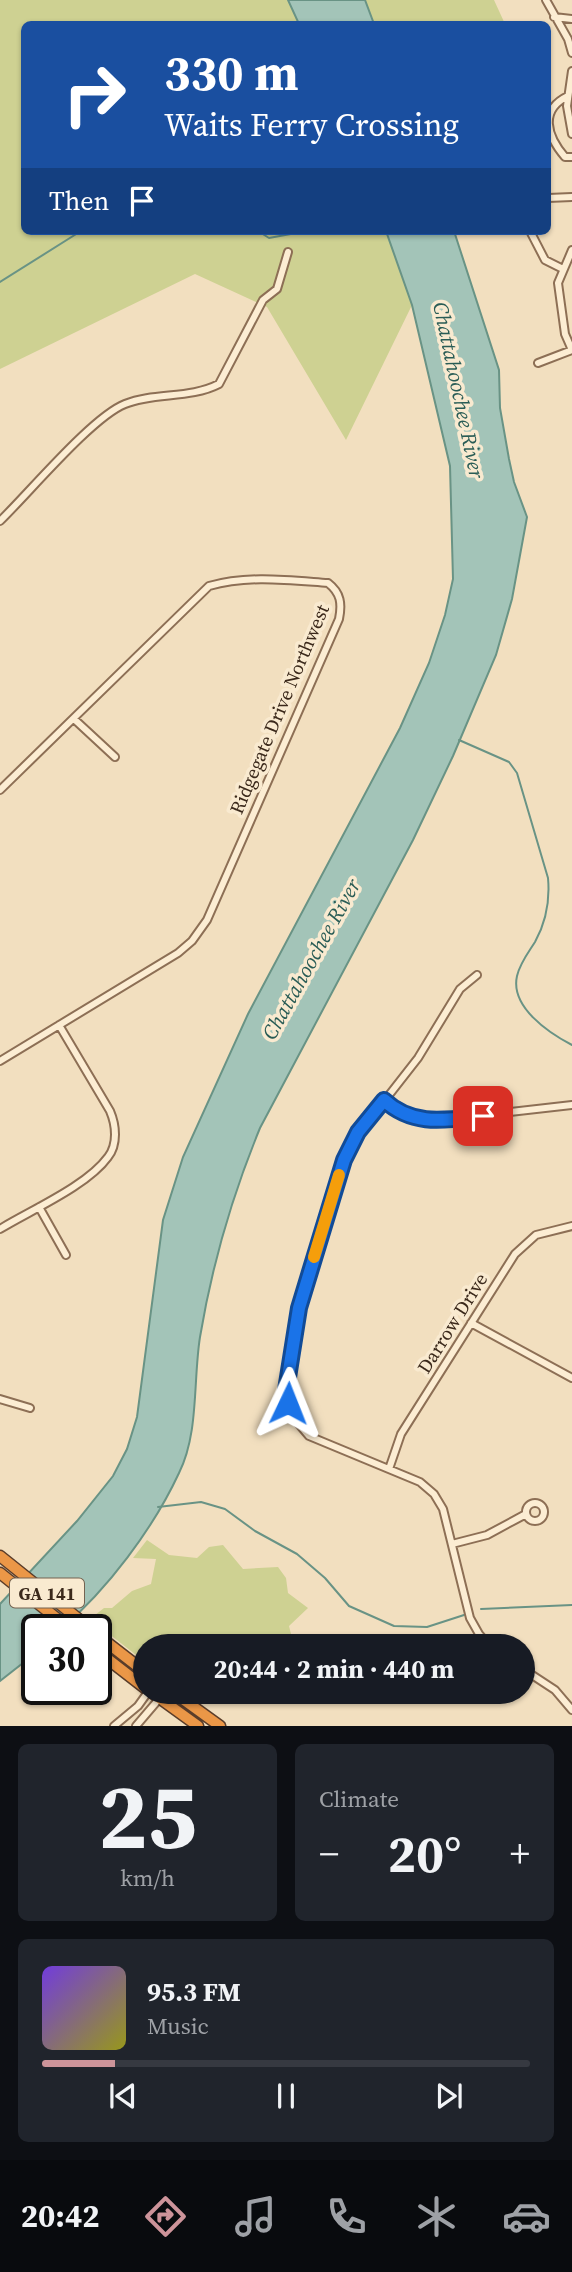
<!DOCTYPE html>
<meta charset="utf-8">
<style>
:root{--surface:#171b24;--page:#20242c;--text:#f1f3f6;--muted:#9ea1a6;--line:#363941;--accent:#cd949a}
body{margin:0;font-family:"Source Serif 4",serif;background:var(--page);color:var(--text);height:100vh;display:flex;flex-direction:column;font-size:26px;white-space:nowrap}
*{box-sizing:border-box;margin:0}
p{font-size:23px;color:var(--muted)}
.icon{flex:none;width:38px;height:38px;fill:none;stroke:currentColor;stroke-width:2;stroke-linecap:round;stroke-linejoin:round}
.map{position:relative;height:1726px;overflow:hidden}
.panel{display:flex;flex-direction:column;gap:18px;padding:18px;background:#0d0f14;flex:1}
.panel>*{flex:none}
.top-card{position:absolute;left:21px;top:21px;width:530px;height:214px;border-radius:10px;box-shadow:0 2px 5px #0004;background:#1a4fa0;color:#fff;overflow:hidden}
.speed{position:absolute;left:21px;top:1614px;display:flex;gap:14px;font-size:35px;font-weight:700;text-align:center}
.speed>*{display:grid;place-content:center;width:91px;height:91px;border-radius:50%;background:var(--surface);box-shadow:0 2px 5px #0004;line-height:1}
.speed .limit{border:4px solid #111;border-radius:10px;background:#fff;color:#111}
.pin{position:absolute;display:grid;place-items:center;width:60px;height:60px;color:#fff;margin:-30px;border-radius:14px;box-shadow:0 4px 10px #0006}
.me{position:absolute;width:77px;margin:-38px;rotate:2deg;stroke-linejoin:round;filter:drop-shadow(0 0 5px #0008)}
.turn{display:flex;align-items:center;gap:24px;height:147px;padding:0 28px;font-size:32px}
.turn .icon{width:91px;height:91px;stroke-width:2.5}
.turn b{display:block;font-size:49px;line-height:60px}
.then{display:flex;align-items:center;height:66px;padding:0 28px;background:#0003;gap:14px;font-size:26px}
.big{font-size:52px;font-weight:700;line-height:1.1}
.panel .widget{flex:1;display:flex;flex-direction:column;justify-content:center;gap:10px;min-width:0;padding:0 24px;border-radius:10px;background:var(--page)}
.panel .dial{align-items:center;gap:0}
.dial b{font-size:91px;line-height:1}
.song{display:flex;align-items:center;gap:21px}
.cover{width:84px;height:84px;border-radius:10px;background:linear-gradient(135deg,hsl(260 70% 55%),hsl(60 70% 35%))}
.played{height:7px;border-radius:4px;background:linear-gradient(90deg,var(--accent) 15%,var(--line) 15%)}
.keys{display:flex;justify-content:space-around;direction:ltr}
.heat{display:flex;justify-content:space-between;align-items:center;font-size:38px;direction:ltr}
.panel .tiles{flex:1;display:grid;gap:18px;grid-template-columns:1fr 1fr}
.widget:last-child{grid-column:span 2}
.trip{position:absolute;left:133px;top:1634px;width:402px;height:70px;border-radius:35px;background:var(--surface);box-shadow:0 2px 5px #0004;font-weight:700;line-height:70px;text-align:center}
.tabs{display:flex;height:112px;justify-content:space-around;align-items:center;background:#090b0e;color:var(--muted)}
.tabs .icon{width:49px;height:49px}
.tabs .current{color:var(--accent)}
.tabs b{font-size:32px;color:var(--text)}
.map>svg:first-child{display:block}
</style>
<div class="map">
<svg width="572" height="1726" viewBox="0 0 572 1726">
<rect width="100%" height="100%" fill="#f2dfbf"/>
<!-- green -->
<path fill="#ced192" d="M0,0H288L299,24H24V231H386L412,305L346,440L267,307L195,274L0,369Z
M350,0H494L505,24H360Z
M147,1540L169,1555L197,1558L209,1547L223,1545L243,1569L278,1567L286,1578L288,1593L308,1608L289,1626L293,1642L267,1647H145V1662L90,1619L104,1608H112L132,1591L151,1584L156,1559L133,1558Z"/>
<!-- water -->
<path fill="#a3c4b8" stroke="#699385" stroke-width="2" d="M288,0H365L374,24H299Z
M386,231H454L499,370L500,408L509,459L514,482L527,517L512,599L496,655L453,756L413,840L260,1128C232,1196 212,1265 200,1337C193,1381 199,1433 179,1473C153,1529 107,1590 61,1629H37V1652L0,1681V1604L77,1521L113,1476L127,1449L137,1417L163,1220L183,1157L248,1014L400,728L429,663L445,615L453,579L450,466L412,305Z"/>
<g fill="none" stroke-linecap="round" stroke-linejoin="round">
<!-- stream -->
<path stroke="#699385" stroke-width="2" d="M258,231L269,238L307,231
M0,282L81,231
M459,740L509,762L517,773L548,878C550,900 546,922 535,942C528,953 520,963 517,976C510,1007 549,1033 572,1045
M158,1507L201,1502L225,1509L255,1531L297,1554L325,1578L349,1606L394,1626L427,1627L464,1615
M481,1609L572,1605"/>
<!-- minor casing -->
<g stroke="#8d6f55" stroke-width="10">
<path id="minor" d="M546,0L568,39L572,53
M554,17L572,19
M572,71L567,106L572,134
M568,96C539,110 547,136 565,157H572
M548,198L572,197
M530,231L545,260L563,269
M572,250L558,283L565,334L572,350
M538,363L572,350
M0,521C29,493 92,417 125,404C155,392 190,399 219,384L263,300L277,289L288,252
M74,719L115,757
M0,790L209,586C248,575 287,580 328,583C341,593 342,604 339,619L207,920L192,941L178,953L0,1061
M477,975L460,989L418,1058L350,1145L299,1308L286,1390L292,1416L309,1436L420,1482L434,1494L443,1509L470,1618L479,1634L490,1647
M384,1100L405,1116L429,1121L572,1105
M39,1207L66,1255
M0,1229C31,1210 87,1186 108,1157C118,1144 116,1125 110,1111L59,1025
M471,1323L572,1378
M0,1399L30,1408
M389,1469L401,1434L515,1254L536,1235L572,1226
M526 1512a9 9 0 1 1 18 0a9 9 0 1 1-18 0Z
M452,1544L487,1535L526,1514
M523,1669L555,1690L572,1710
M114,1726L138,1706L148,1692
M136,1726L159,1699L161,1692"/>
</g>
<!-- highway casing -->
<g stroke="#5a3d2a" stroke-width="13">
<path id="highway" d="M0,1556L91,1629
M0,1573L70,1629
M96,1634L145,1672
M96,1650L145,1688
M151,1692L198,1726
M173,1692L220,1726"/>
</g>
<!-- minor -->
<use href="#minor" stroke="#fcedd3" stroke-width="6"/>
<!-- highway -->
<use href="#highway" stroke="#eb9747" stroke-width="10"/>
</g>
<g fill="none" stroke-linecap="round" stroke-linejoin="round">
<!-- route casing -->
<g stroke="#114b97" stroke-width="18">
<path id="route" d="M288,1403L286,1390L299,1308L344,1160L358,1132L384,1100C413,1127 446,1120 483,1116"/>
</g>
<!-- route -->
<use href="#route" stroke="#1a73e8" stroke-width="12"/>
<!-- slow -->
<path stroke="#f59e0b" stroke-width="12" d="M314,1257L339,1175"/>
</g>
<g text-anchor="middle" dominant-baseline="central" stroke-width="7" stroke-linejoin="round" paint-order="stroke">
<!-- shield labels -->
<rect fill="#f9ead0" stroke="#746351" stroke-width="2" x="10" y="1578.5" width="74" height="29" rx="5"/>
<g font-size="18" font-weight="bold" fill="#3b291b">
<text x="47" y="1593">GA 141</text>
</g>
<!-- street labels -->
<g font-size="19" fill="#3b291b" stroke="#f9ead0">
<text transform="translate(279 709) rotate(-67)">Ridgegate Drive Northwest</text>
<text transform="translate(452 1323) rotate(-58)">Darrow Drive</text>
</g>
<!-- water labels -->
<g font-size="21" font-style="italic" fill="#295c55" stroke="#f9ead0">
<text transform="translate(459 390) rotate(78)">Chattahoochee River</text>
<text transform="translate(311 959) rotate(-61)">Chattahoochee River</text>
</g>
</g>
</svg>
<div class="speed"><div class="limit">30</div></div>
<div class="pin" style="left:483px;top:1116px;background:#d93025"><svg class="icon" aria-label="arrive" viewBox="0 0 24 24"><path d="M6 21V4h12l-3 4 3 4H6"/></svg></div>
<svg class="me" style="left:288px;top:1403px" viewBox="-20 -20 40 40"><path d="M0-17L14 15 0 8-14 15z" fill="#1a73e8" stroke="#fff" stroke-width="4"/></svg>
<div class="trip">20:44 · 2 min · 440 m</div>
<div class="top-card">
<div class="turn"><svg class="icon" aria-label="right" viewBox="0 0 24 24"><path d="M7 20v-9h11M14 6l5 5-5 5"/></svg><div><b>330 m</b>Waits Ferry Crossing</div></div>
<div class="then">Then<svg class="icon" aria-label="arrive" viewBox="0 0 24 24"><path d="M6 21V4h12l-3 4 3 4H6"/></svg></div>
</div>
</div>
<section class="panel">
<div class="tiles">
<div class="widget dial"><b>25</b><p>km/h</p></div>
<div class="widget"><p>Climate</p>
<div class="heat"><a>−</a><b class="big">20°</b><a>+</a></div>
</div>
<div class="widget">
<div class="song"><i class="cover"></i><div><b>95.3 FM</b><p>Music</p></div></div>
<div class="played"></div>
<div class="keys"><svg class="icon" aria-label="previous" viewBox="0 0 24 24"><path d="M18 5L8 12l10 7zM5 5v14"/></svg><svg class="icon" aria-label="pause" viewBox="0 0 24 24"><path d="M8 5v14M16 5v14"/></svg><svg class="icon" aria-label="next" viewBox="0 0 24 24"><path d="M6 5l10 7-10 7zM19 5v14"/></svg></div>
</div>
</div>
</section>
<nav class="tabs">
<b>20:42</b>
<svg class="icon current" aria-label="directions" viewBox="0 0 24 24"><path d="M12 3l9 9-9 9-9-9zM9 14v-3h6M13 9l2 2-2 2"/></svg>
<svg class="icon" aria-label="music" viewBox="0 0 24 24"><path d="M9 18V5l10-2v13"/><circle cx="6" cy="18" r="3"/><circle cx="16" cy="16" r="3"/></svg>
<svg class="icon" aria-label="phone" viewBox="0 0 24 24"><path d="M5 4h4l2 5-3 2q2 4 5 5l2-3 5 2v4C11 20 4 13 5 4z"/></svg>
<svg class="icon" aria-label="climate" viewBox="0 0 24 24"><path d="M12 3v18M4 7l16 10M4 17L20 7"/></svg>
<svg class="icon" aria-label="car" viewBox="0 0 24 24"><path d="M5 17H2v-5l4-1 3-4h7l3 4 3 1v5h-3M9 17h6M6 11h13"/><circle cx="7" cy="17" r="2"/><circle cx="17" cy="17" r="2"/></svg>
</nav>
